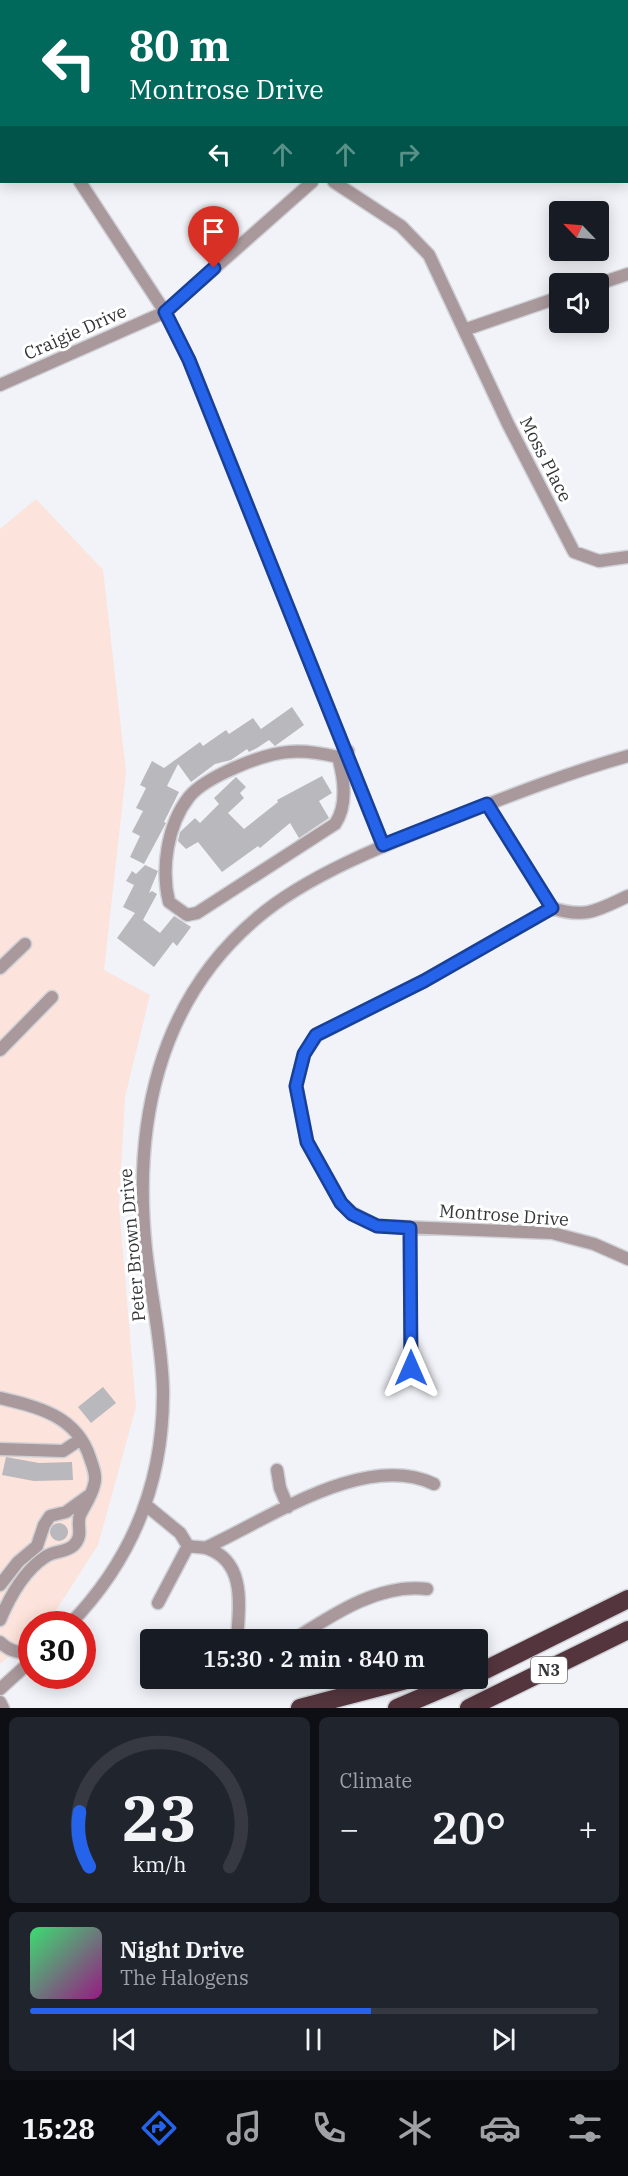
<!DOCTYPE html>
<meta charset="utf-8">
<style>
:root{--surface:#171b24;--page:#20242c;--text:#f1f3f6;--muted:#9ea1a6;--line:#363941;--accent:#2563eb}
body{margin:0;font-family:"IBM Plex Serif",serif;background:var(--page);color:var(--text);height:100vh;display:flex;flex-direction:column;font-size:22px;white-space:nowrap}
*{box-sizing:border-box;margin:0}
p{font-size:20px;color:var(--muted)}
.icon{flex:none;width:33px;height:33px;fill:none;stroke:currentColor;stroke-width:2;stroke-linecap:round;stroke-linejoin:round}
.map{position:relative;height:1708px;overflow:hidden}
.sheet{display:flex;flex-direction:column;gap:9px;padding:9px;background:#0d0f14;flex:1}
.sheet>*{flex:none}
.top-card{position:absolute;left:0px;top:0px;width:628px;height:183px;box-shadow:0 3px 15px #0003;background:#00695c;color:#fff;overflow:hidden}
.needle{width:39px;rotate:295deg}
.fabs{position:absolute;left:549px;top:201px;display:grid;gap:12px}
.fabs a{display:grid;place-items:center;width:60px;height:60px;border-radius:6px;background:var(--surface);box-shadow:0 3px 15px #0003;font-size:30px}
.speed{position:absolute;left:18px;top:1611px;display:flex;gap:12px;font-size:30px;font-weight:700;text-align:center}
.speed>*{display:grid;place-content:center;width:78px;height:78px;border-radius:50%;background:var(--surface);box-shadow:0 3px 15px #0003;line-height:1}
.speed .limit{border:9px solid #d22;background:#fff;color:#111}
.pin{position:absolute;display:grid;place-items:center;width:51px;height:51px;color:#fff;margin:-62px -26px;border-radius:50% 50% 50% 0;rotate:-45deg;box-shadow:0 0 6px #0007}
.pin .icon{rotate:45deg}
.me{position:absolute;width:66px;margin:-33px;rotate:0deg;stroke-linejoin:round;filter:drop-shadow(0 0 4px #0008)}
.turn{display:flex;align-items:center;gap:21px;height:126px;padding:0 30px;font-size:27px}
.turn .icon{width:78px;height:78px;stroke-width:2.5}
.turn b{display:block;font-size:42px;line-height:51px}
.lanes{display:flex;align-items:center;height:57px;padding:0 30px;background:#0003;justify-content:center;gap:30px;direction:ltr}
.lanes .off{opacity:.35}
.big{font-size:45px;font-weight:600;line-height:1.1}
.sheet .widget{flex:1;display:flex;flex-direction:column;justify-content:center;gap:9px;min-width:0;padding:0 21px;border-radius:9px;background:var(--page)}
.sheet .dial{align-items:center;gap:0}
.dial svg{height:156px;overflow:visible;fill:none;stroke:var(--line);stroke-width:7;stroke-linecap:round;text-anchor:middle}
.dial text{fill:var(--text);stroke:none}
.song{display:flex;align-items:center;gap:18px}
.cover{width:72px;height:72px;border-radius:9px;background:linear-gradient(135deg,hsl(140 70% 55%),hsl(310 70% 35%))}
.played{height:6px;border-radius:3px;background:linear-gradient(90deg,var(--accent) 60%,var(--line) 60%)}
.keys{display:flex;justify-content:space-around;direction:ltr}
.heat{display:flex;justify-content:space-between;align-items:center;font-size:33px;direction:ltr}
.sheet .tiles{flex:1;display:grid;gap:9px;grid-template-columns:1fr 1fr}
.widget:last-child{grid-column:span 2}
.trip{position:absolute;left:140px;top:1629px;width:348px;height:60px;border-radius:6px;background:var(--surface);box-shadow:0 3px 15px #0003;font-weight:600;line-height:60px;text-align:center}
.menu{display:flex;height:96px;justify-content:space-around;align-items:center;background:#090b0e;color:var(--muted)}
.menu .icon{width:42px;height:42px}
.menu .active{color:var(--accent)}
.menu b{font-size:27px;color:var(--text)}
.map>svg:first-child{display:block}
</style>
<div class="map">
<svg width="628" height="1708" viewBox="0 0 628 1708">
<rect width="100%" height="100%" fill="#f1f3f8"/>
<!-- commercial -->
<path fill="#fce3db" d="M36,499L103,570L126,772L104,970L150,995L125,1097L119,1206L136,1407L98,1545L49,1621L46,1624H32L31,1637L0,1664V529Z"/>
<!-- building -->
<path fill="#b9b8bd" d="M292,707L304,725L275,746L269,740L257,748L249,752L247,749L231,760L215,764L191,782L178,764L167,786L179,792L164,822L166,823L144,864L130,857L140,836L132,832L143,811L136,808L146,788L140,785L152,761L164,768L200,742L203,746L226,730L229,734L253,718L261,729Z
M322,776L332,793L319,801L329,818L299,838L290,823L260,848L258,846L222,872L198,842L186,849L178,841L180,832L195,818L200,823L219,804L214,798L236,777L246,787L240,793L244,798L228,813L244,829L278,802L277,800Z
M145,865L158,871L149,893L152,891L157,894L143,920L160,933L174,916L191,927L177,946L173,942L154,967L117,938L135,913L123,907L134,885L126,881L132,871L136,874Z
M103,1387L116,1403L91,1423L78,1407Z
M6,1457L39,1463L72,1462L73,1480L34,1481L2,1475Z
M50 1532a9 9 0 1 1 18 0a9 9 0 1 1-18 0Z"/>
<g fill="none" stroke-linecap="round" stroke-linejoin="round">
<!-- minor casing -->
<g stroke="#cfd1d5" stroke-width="15">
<path id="minor" d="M467,0L470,2
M434,2L435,0
M0,59L2,61
M80,182L165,312L189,360L383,845
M334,182L401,226L429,255L508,424L574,552L599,561L628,557
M598,284L628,274
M464,330L560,297
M0,385L165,312L312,182
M338,757C344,778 348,805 335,824L197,913L187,915L169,902C161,869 167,825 189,797C205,777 262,754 288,752C305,750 321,753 338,757L348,751
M487,804L552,908C586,919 598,910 628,896
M552,908L424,981L317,1035L304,1054L296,1086L307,1142L341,1203L352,1213L377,1226L552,1233L594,1244L628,1259
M0,968L25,944
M0,1050L52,997
M410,1228L411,1368
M0,1398C38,1407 77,1416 90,1458C93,1467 97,1476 94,1485C92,1495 85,1505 80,1515C76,1525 84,1535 74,1545C66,1553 55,1550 45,1557C24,1571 10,1596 0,1620
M0,1449L63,1451L81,1439
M277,1470L280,1488L288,1507
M147,1506L180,1533L188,1546L158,1603
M188,1546C193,1547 201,1547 206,1548C247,1561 239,1607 237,1640
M205,1548C269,1519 365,1451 434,1484
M0,1585L18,1562L37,1546L44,1525L50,1516L66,1512L88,1496
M70,1624C133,1559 164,1482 163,1390C162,1343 151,1296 146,1250C133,1126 157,1002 257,918C307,875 389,843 450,819C509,796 567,773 628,756
M293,1640C332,1615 379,1583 427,1589
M0,1642C9,1651 19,1654 32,1652
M0,1689L32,1660
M0,1702L3,1708"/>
</g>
<!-- highway casing -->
<g stroke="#cfd1d5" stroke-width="21">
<path id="highway" d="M477,1674L628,1599
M300,1708L414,1678
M397,1708L467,1678
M469,1708L628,1630"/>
</g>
<!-- minor -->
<use href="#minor" stroke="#a9989c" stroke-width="12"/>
<!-- highway -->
<use href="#highway" stroke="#54353e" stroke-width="18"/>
</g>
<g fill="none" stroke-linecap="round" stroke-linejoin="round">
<!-- route casing -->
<g stroke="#184099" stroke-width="15">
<path id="route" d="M214,268L165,312L189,360L383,845L487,804L552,908L424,981L316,1035L304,1054L296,1086L307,1142L341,1203L352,1214L377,1226L410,1228L411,1368"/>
</g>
<!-- route -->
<use href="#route" stroke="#2563eb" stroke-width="10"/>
</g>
<g text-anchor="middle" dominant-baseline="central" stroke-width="6" stroke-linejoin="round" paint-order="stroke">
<!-- shield labels -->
<rect fill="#fff" stroke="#727274" stroke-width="1.5" x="531" y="1657" width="36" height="26" rx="4.5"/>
<g font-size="16" font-weight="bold" fill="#353638">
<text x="549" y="1670">N3</text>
</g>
<!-- street labels -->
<g font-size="18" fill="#353638" stroke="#fff">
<text transform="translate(75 332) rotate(-24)">Craigie Drive</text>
<text transform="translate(546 459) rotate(63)">Moss Place</text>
<text transform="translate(504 1215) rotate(4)">Montrose Drive</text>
<text transform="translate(132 1245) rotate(-95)">Peter Brown Drive</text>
</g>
</g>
</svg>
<div class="fabs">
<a><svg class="needle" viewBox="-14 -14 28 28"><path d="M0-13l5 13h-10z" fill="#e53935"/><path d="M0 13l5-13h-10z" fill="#9ea1a6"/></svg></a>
<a><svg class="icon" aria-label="sound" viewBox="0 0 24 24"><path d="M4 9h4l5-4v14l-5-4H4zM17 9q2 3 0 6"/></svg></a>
</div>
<div class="speed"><div class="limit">30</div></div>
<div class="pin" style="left:214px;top:268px;background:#d93025"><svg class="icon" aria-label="arrive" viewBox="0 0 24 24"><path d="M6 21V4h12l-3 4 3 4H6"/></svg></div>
<svg class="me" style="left:411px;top:1368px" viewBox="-20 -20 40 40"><path d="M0-17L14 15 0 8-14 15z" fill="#2563eb" stroke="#fff" stroke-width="4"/></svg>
<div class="trip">15:30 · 2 min · 840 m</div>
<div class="top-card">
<div class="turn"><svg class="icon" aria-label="left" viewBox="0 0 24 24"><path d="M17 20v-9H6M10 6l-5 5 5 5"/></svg><div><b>80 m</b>Montrose Drive</div></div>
<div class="lanes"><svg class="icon" aria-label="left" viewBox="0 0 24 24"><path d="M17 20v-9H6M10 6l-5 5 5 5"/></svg><svg class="icon off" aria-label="ahead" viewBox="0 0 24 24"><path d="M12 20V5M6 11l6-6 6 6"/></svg><svg class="icon off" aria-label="ahead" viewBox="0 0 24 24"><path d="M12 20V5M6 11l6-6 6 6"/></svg><svg class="icon off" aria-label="right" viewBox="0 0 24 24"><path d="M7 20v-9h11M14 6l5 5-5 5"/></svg></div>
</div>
</div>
<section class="sheet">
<div class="tiles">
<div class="widget dial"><svg viewBox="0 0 100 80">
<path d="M14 69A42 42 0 1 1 86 69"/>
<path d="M14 69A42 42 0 0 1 9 41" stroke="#2563eb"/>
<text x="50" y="56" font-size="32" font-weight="700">23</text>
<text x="50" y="72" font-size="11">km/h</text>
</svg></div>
<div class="widget"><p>Climate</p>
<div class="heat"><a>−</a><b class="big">20°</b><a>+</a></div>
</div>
<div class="widget">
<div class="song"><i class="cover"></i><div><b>Night Drive</b><p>The Halogens</p></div></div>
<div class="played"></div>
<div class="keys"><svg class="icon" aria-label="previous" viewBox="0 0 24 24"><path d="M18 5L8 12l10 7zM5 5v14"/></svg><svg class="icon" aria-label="pause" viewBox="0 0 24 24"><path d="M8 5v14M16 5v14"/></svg><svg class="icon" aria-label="next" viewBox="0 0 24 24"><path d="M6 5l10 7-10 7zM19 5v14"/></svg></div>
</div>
</div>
</section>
<nav class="menu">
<b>15:28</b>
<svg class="icon active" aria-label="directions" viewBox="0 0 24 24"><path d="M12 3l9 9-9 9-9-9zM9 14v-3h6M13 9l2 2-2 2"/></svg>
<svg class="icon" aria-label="music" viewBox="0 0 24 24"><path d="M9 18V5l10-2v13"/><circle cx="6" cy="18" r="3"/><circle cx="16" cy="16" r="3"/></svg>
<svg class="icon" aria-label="phone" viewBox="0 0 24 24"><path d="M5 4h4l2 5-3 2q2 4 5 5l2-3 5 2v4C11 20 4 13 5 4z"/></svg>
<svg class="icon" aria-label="climate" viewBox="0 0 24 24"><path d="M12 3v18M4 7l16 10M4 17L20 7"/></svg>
<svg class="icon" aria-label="car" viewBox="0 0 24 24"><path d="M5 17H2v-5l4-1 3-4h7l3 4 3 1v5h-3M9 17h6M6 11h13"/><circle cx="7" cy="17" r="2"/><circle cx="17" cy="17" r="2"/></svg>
<svg class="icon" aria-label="filters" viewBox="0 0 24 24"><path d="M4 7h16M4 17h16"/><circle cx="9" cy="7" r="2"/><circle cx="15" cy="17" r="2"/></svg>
</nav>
